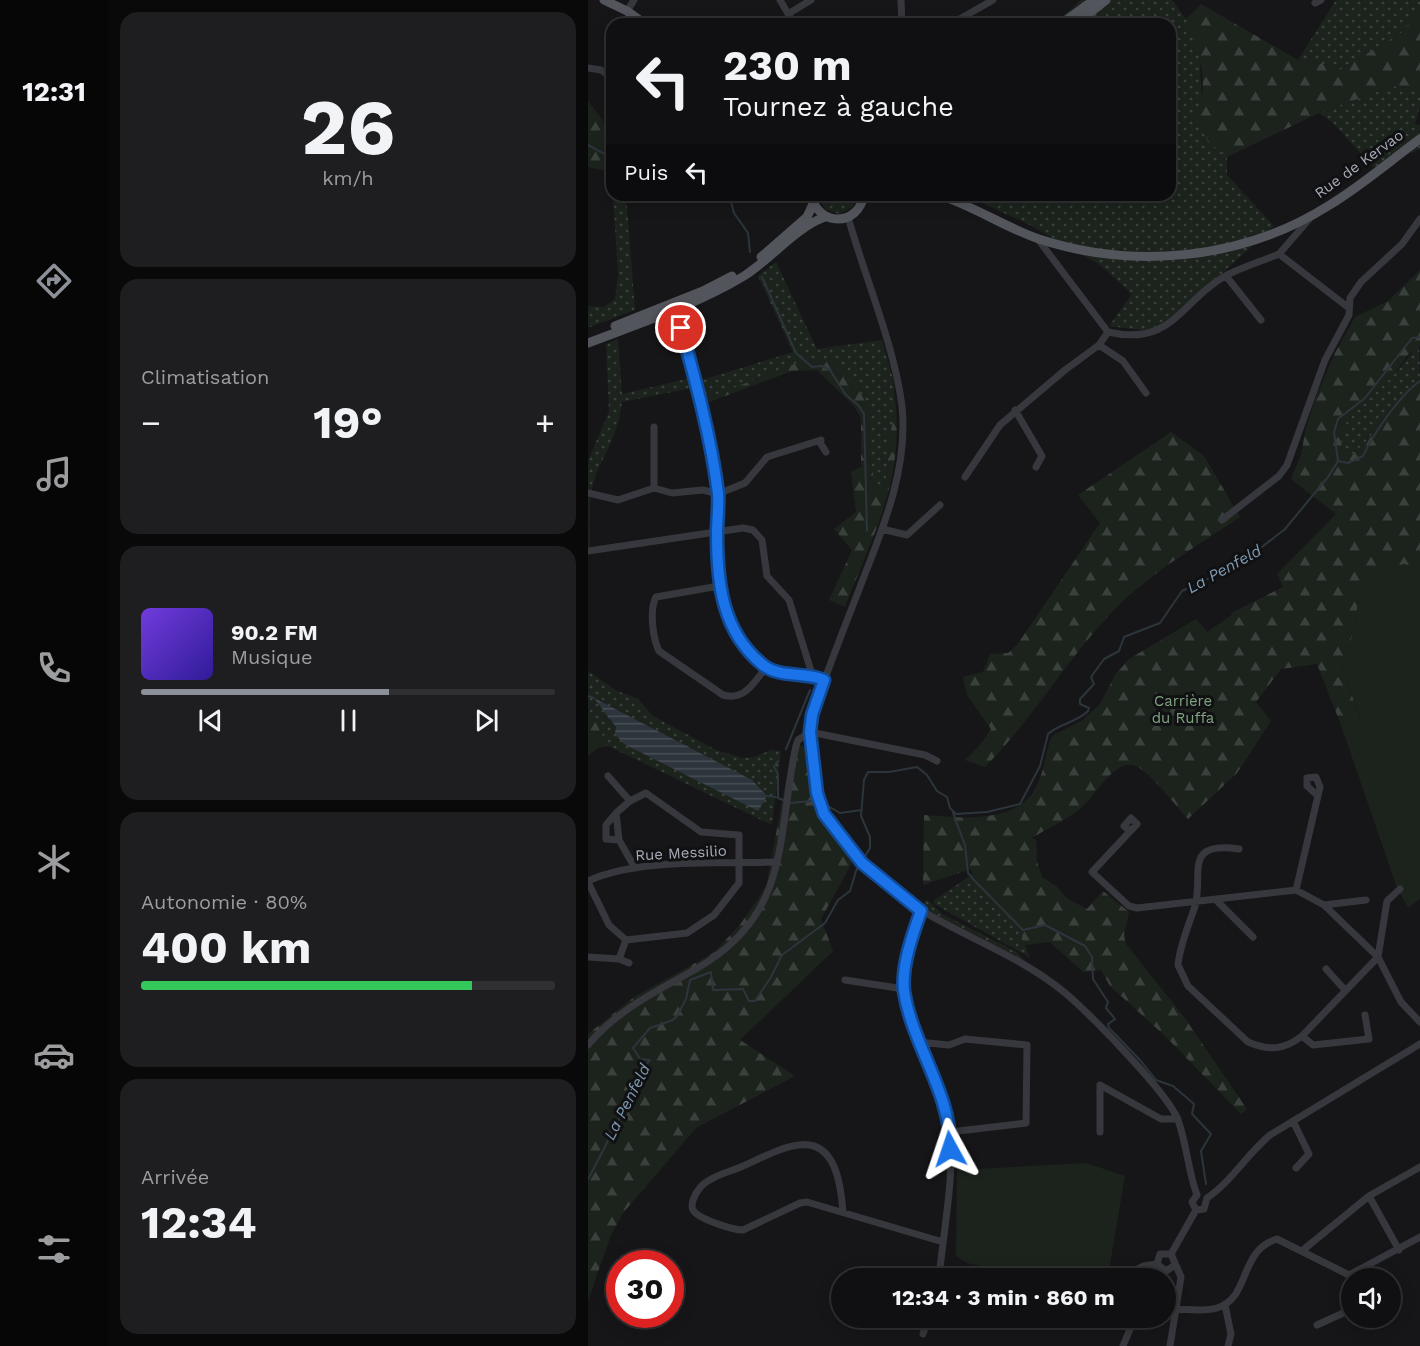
<!DOCTYPE html>
<html lang="fr">
<meta charset="utf-8">
<style>
:root{--surface:#101012;--page:#1e1e20;--text:#f1f3f6;--muted:#9c9d9f;--line:#303032;--accent:#8c9099}
body{margin:0;font-family:"Work Sans",sans-serif;background:var(--page);color:var(--text);height:100vh;display:flex;flex-direction:column;font-size:22px;white-space:nowrap}
*{box-sizing:border-box;margin:0}
p{font-size:20px;color:var(--muted)}
.icon{flex:none;width:33px;height:33px;fill:none;stroke:currentColor;stroke-width:2;stroke-linecap:round;stroke-linejoin:round}
.map{position:relative;flex:1;overflow:hidden}
.drawer{display:flex;flex-direction:column;gap:12px;padding:12px;background:#09090a;width:480px}
.drawer>*{flex:none}
.guide{position:absolute;left:18px;top:18px;width:570px;height:183px;border-radius:18px;box-shadow:0 3px 15px #0003,0 0 0 2px var(--line);background:#101012;color:var(--text);overflow:hidden}
.buttons{position:absolute;left:753px;top:1268px;display:grid;gap:12px}
.buttons a{display:grid;place-items:center;width:60px;height:60px;border-radius:50%;background:var(--surface);box-shadow:0 3px 15px #0003,0 0 0 2px var(--line);font-size:30px}
.speed{position:absolute;left:18px;top:1250px;display:flex;gap:12px;font-size:30px;font-weight:700;text-align:center}
.speed>*{display:grid;place-content:center;width:78px;height:78px;border-radius:50%;background:var(--surface);box-shadow:0 3px 15px #0003,0 0 0 2px var(--line);line-height:1}
.speed .limit{border:9px solid #d22;background:#fff;color:#111}
.pin{position:absolute;display:grid;place-items:center;width:51px;height:51px;color:#fff;margin:-26px;border:3px solid #fff;border-radius:50%;box-shadow:0 2px 6px #0007}
.me{position:absolute;width:66px;margin:-33px;rotate:355deg;stroke-linejoin:round;filter:drop-shadow(0 0 4px #0008)}
.turn{display:flex;align-items:center;gap:21px;height:126px;padding:0 18px;font-size:27px}
.turn .icon{width:78px;height:78px;stroke-width:2.5}
.turn b{display:block;font-size:42px;line-height:51px}
.then{display:flex;align-items:center;height:57px;padding:0 18px;background:#0003;gap:12px;font-size:22px}
.big{font-size:45px;font-weight:700;line-height:1.1}
.drawer .card{flex:1;display:flex;flex-direction:column;justify-content:center;gap:9px;min-width:0;padding:0 21px;border-radius:18px;background:var(--page)}
.drawer .dial{align-items:center;gap:0}
.dial b{font-size:78px;line-height:1}
.song{display:flex;align-items:center;gap:18px}
.cover{width:72px;height:72px;border-radius:9px;background:linear-gradient(135deg,hsl(260 70% 55%),hsl(250 70% 35%))}
.played{height:6px;border-radius:3px;background:linear-gradient(90deg,var(--accent) 60%,var(--line) 60%)}
.keys{display:flex;justify-content:space-around;direction:ltr}
.heat{display:flex;justify-content:space-between;align-items:center;font-size:33px;direction:ltr}
.charge{height:9px;border-radius:4px;background:linear-gradient(90deg,#34c759 80%,var(--line) 0)}
.trip{position:absolute;left:243px;top:1268px;width:345px;height:60px;border-radius:30px;background:var(--surface);box-shadow:0 3px 15px #0003,0 0 0 2px var(--line);font-weight:700;line-height:60px;text-align:center}
main{display:flex;flex:1;min-height:0}
.menu{display:flex;flex-direction:column;width:108px;justify-content:space-around;align-items:center;background:#060607;color:var(--muted)}
.menu .icon{width:42px;height:42px}
.menu .selected{color:var(--accent)}
.menu b{font-size:27px;color:var(--text)}
.map>svg:first-child{display:block}
</style>
<main>
<nav class="menu">
<b>12:31</b>
<svg class="icon selected" aria-label="directions" viewBox="0 0 24 24"><path d="M12 3l9 9-9 9-9-9zM9 14v-3h6M13 9l2 2-2 2"/></svg>
<svg class="icon" aria-label="music" viewBox="0 0 24 24"><path d="M9 18V5l10-2v13"/><circle cx="6" cy="18" r="3"/><circle cx="16" cy="16" r="3"/></svg>
<svg class="icon" aria-label="phone" viewBox="0 0 24 24"><path d="M5 4h4l2 5-3 2q2 4 5 5l2-3 5 2v4C11 20 4 13 5 4z"/></svg>
<svg class="icon" aria-label="climate" viewBox="0 0 24 24"><path d="M12 3v18M4 7l16 10M4 17L20 7"/></svg>
<svg class="icon" aria-label="car" viewBox="0 0 24 24"><path d="M5 17H2v-5l4-1 3-4h7l3 4 3 1v5h-3M9 17h6M6 11h13"/><circle cx="7" cy="17" r="2"/><circle cx="17" cy="17" r="2"/></svg>
<svg class="icon" aria-label="filters" viewBox="0 0 24 24"><path d="M4 7h16M4 17h16"/><circle cx="9" cy="7" r="2"/><circle cx="15" cy="17" r="2"/></svg>
</nav>
<section class="drawer">
<div class="card dial"><b>26</b><p>km/h</p></div>
<div class="card"><p>Climatisation</p>
<div class="heat"><a>−</a><b class="big">19°</b><a>+</a></div>
</div>
<div class="card">
<div class="song"><i class="cover"></i><div><b>90.2 FM</b><p>Musique</p></div></div>
<div class="played"></div>
<div class="keys"><svg class="icon" aria-label="previous" viewBox="0 0 24 24"><path d="M18 5L8 12l10 7zM5 5v14"/></svg><svg class="icon" aria-label="pause" viewBox="0 0 24 24"><path d="M8 5v14M16 5v14"/></svg><svg class="icon" aria-label="next" viewBox="0 0 24 24"><path d="M6 5l10 7-10 7zM19 5v14"/></svg></div>
</div>
<div class="card"><p>Autonomie · 80%</p><b class="big">400 km</b><div class="charge"></div></div>
<div class="card"><p>Arrivée</p><b class="big">12:34</b></div>
</section>
<div class="map">
<svg width="832" height="1346" viewBox="0 0 832 1346">
<defs>
<pattern id="grass-dots" width="8" height="8" patternUnits="userSpaceOnUse" patternTransform="scale(1.5)"><rect width="8" height="8" fill="#1c231d"/><path d="M2 2h.1M6 6h.1" fill="none" stroke="#3a403c" stroke-width="1.8" stroke-linecap="round"/></pattern>
<pattern id="forest-firs" width="22" height="20" patternUnits="userSpaceOnUse" patternTransform="scale(1.5)"><rect width="22" height="20" fill="#1c231d"/><path d="M5 1l3.5 6h-7zM16 11l3.5 6h-7z" fill="#3a403c"/></pattern>
<pattern id="water-rules" width="6" height="5" patternUnits="userSpaceOnUse" patternTransform="scale(1.5)"><rect width="6" height="5" fill="#2c353c"/><path d="M0 2.5h6" fill="none" stroke="#485056"/></pattern>
</defs>
<rect width="100%" height="100%" fill="#161618"/>
<!-- grass -->
<path fill="url(#grass-dots)" d="M493,0H584L598,19L611,49L614,104L620,141L639,157V175L686,226L595,309L561,331L521,326L544,294L511,264L440,224L376,195H582V24H456L476,15Z
M748,0H832V12L813,33L752,70L741,65L710,60Z
M805,86L832,90V106L827,124L832,125V149L786,168L745,123L731,113Z
M25,195H38L47,310L2,327H0V306L16,307L27,299L30,275Z
M230,195H270L265,207L251,214L237,209Z
M188,262L229,349L294,340L305,379L308,410L300,440V471L294,490L288,489L282,458V411L243,361L179,375L115,400L111,381L205,352L170,276Z
M30,339L34,394L102,378L104,388L34,402C30,435 19,448 7,477C0,498 2,525 2,547H0V461L21,411L18,344Z
M831,345L832,383C798,403 790,439 757,459L753,442L759,420L805,376Z
M0,671L29,691L49,698L65,716L128,750L155,758L166,757L183,750L193,751L184,825L20,746L0,708Z
M382,876L433,930L441,957L346,904L345,901Z
M340,900L354,914L427,951L438,961L349,915L341,910L336,901Z"/>
<!-- forest -->
<path fill="url(#forest-firs)" d="M613,4L710,60L741,65L752,70L813,33L832,12V90L805,86L731,113L639,157L620,141L607,117C624,88 610,48 598,19Z
M0,101L24,133V172L0,167Z
M832,270V346L819,356L805,376L759,420L753,442L757,459C790,439 798,403 832,383V570L816,564L770,600L768,625L754,667L772,718L753,725L729,664L693,669L668,702L683,721L649,773L600,819C587,805 564,774 548,766C528,757 507,795 495,806C481,819 460,828 444,838L448,840L449,861L454,877L468,886L480,899L499,909L515,891L541,912L536,935L538,944L596,1017L659,1109L653,1114L577,1036L522,986L513,970L495,972L462,942L437,945L432,930L386,882L382,876L384,874L383,869L335,885L336,815C373,818 431,825 449,785C457,769 457,752 464,736L495,720L512,704L527,675L541,659L608,619L619,632L644,615L643,613L695,587L689,574L748,514L703,479L713,455L717,432L727,399L747,353L767,317L800,301Z
M219,359L243,361L272,391L282,411V458L288,489L294,490L300,471V440L308,410C314,486 283,539 257,607L241,600L264,550L246,529L268,512L263,472L273,467V418L266,406L229,370L204,371L116,404L115,400Z
M583,432L616,456L652,517C611,545 565,571 530,606C481,655 446,718 397,767L377,760L393,744L403,729L379,695L375,677L395,672L402,654L420,653L429,645L512,523L490,495Z
M0,708L20,746L10,748L0,756Z
M205,743L219,747C222,800 230,820 266,859L233,919L245,951L152,1040L207,1076L108,1128L35,1213L23,1235L0,1301V1034L46,997L125,953L151,926L178,887Z"/>
<!-- park -->
<path fill="#1c231d" d="M816,564L832,570V899L820,908L809,888L753,725L772,717L754,667L768,625L770,600L777,583L795,569Z
M498,1163L537,1176L520,1276L393,1278V1266L379,1263L368,1256L369,1170Z"/>
<!-- water -->
<path fill="url(#water-rules)" d="M6,698L164,780L179,796L170,811L36,744L27,734L28,727Z"/>
<g fill="none" stroke-linecap="round" stroke-linejoin="round">
<!-- stream -->
<path stroke="#2c353c" stroke-width="2" d="M0,145L24,158
M141,195L146,213L160,233L162,252
M174,277L208,353L224,367L234,366L242,370L258,395L271,406L276,414L279,531
M750,461L760,463L775,456C785,434 812,395 832,381
M0,696L6,698
M198,749L222,690
M190,761L186,767L190,774V798L203,803L223,801
M179,796L188,797
M240,806L252,813L274,810
M365,813L377,845L380,873L385,879L435,930L457,925L497,946L504,957L505,979L520,1002L518,1008L527,1019L520,1024L521,1028L552,1060L568,1080L585,1086L606,1104L604,1114L623,1134L613,1151L618,1184
M0,1179C18,1146 34,1112 52,1078L53,1071L62,1060L52,1059L45,1048L62,1028L85,1020L89,1016L98,999L102,980L123,972L125,990L155,989L161,1001H167L183,977L194,955L237,923L250,900L262,891L268,871L282,848V837L273,816L276,780L280,772H301L329,767L339,775L349,791L359,797L362,808L368,814L399,812L432,804L452,766L460,734C472,723 488,723 500,711L501,708L492,704V699L506,684L503,677L516,659L531,651L536,637L572,623L594,591L652,564L697,529L740,477L750,461L746,432L750,419L777,398L824,338L832,337"/>
<!-- minor -->
<path stroke="#37383d" stroke-width="7" d="M192,0L206,24
M313,0L314,24
M727,3L733,0
M39,11L46,0
M200,14L223,0
M363,24L405,0
M0,68L13,70L24,78
M724,216L691,254L761,308
M260,217C277,278 306,344 314,406C320,465 298,521 277,574C259,621 240,668 224,715C219,745 223,786 236,813C253,851 296,888 331,909C379,938 432,956 476,992C501,1013 580,1093 590,1120C599,1145 600,1171 609,1195
M449,238L520,332C585,347 592,301 639,275C655,267 674,261 691,254
M638,276L673,320
M88,309C105,369 121,430 130,492C134,521 128,553 131,583C135,633 170,680 224,674
M511,345L535,361L558,393
M427,410L454,456L448,467
M66,427V488
M231,441L238,452
M377,477L412,425L477,370L511,345L520,332
M0,493L30,500L66,488L84,493L115,490L130,494L157,483L179,457L233,440
M634,520L691,476L699,465L737,360L761,315L762,298L773,282L814,244L832,219
M294,529L319,535L352,505
M0,551L155,528L165,530L174,540L179,576L201,600L224,674L236,680
M131,586L68,597C61,610 65,639 71,651L135,695C157,701 165,683 178,668
M222,732L337,755L349,761
M20,776L42,801
M28,813L18,825V839L31,840
M542,831L536,826L543,818L549,824L504,872L541,906L549,908L708,890L736,905L790,957L813,1002L832,1022
M651,849C594,841 616,874 607,906C601,925 592,944 590,965L600,986L660,1042C681,1051 696,1050 714,1036L790,957L799,901L812,889
M0,881C51,858 132,864 189,862
M0,882L21,925L38,940L99,933L126,915L151,883V835L113,832L58,793L42,801L28,813L31,840L47,868
M708,890L732,787L728,777L719,778V786L729,795
M629,901L665,937
M736,905L778,900
M334,911C307,978 317,1010 343,1074C351,1092 360,1112 362,1131C367,1172 355,1235 351,1278
M0,957L31,959L38,940
M31,959L41,963
M738,969L757,990
M257,980L316,989
M714,1036L725,1045L781,1039L777,1015
M330,1042L361,1045L377,1039L439,1045L438,1123L362,1132
M0,1045C29,1010 69,991 108,969C204,914 188,839 208,746L210,740L222,732
M705,1121L721,1154L708,1168
M512,1132V1085L573,1119H590
M781,1196L811,1250
M619,1198C643,1182 659,1154 682,1135L832,1044
M608,1210L616,1209L619,1198
M608,1210L604,1202L609,1195
M255,1212C253,1186 248,1140 211,1145C192,1147 172,1159 155,1166C142,1172 119,1177 111,1189C107,1194 102,1204 105,1210C110,1219 145,1230 155,1230L212,1203L219,1202L355,1242
M715,1250L781,1196L832,1167
M583,1254L608,1210
M583,1254H572L569,1264L578,1271L587,1265
M544,1273H551L559,1278
M531,1278L556,1266L569,1264
M637,1305L643,1334L640,1346
M586,1309C599,1309 616,1312 629,1308C663,1298 650,1251 689,1239L761,1275L832,1237
M729,1325L764,1309
M335,1334L340,1317
M535,1346L547,1317
M582,1346L593,1277L583,1254"/>
<!-- major -->
<path stroke="#53555c" stroke-width="9" d="M16,0L39,11L57,24
M473,24L506,0
M488,24L518,0
M223,195C230,227 270,227 276,195
M351,195C386,206 416,227 451,239C546,270 654,260 740,206C772,187 802,161 832,139
M173,257L219,217L225,204
M27,326L115,291L144,276
M0,343C52,323 108,305 156,276C183,259 208,227 237,217"/>
</g>
<g fill="none" stroke-linecap="round" stroke-linejoin="round">
<!-- route casing -->
<g stroke="#114b97" stroke-width="15">
<path id="route" d="M93,328C108,382 123,438 130,493C131,506 129,520 129,534C129,583 134,632 175,665C191,678 218,672 236,680L224,715L222,732L229,793L236,814L274,863L333,911C325,933 313,967 316,991C324,1045 364,1094 362,1149"/>
</g>
<!-- route -->
<use href="#route" stroke="#1a73e8" stroke-width="10"/>
</g>
<g text-anchor="middle" dominant-baseline="central" stroke-width="6" stroke-linejoin="round" paint-order="stroke">
<!-- street labels -->
<g font-size="15" fill="#a8adb8" stroke="#111113">
<text transform="translate(771 164) rotate(-36)">Rue de Kervao</text>
<text transform="translate(93 853) rotate(-3)">Rue Messilio</text>
</g>
<!-- park labels -->
<g font-size="15" fill="#7fa381" stroke="#111113">
<text x="595" y="701">Carrière<tspan x="595" dy="17">du Ruffa</tspan></text>
</g>
<!-- water labels -->
<g font-size="16" font-style="italic" fill="#7f9bb3" stroke="#111113">
<text transform="translate(636 569) rotate(-29)">La Penfeld</text>
<text transform="translate(39 1102) rotate(-63)">La Penfeld</text>
</g>
</g>
</svg>
<div class="buttons">
<a><svg class="icon" aria-label="sound" viewBox="0 0 24 24"><path d="M4 9h4l5-4v14l-5-4H4zM17 9q2 3 0 6"/></svg></a>
</div>
<div class="speed"><div class="limit">30</div></div>
<div class="pin" style="left:93px;top:328px;background:#d93025"><svg class="icon" aria-label="arrive" viewBox="0 0 24 24"><path d="M6 21V4h12l-3 4 3 4H6"/></svg></div>
<svg class="me" style="left:362px;top:1149px" viewBox="-20 -20 40 40"><path d="M0-17L14 15 0 8-14 15z" fill="#1a73e8" stroke="#fff" stroke-width="4"/></svg>
<div class="trip">12:34 · 3 min · 860 m</div>
<div class="guide">
<div class="turn"><svg class="icon" aria-label="left" viewBox="0 0 24 24"><path d="M17 20v-9H6M10 6l-5 5 5 5"/></svg><div><b>230 m</b>Tournez à gauche</div></div>
<div class="then">Puis<svg class="icon" aria-label="left" viewBox="0 0 24 24"><path d="M17 20v-9H6M10 6l-5 5 5 5"/></svg></div>
</div>
</div>
</main>
